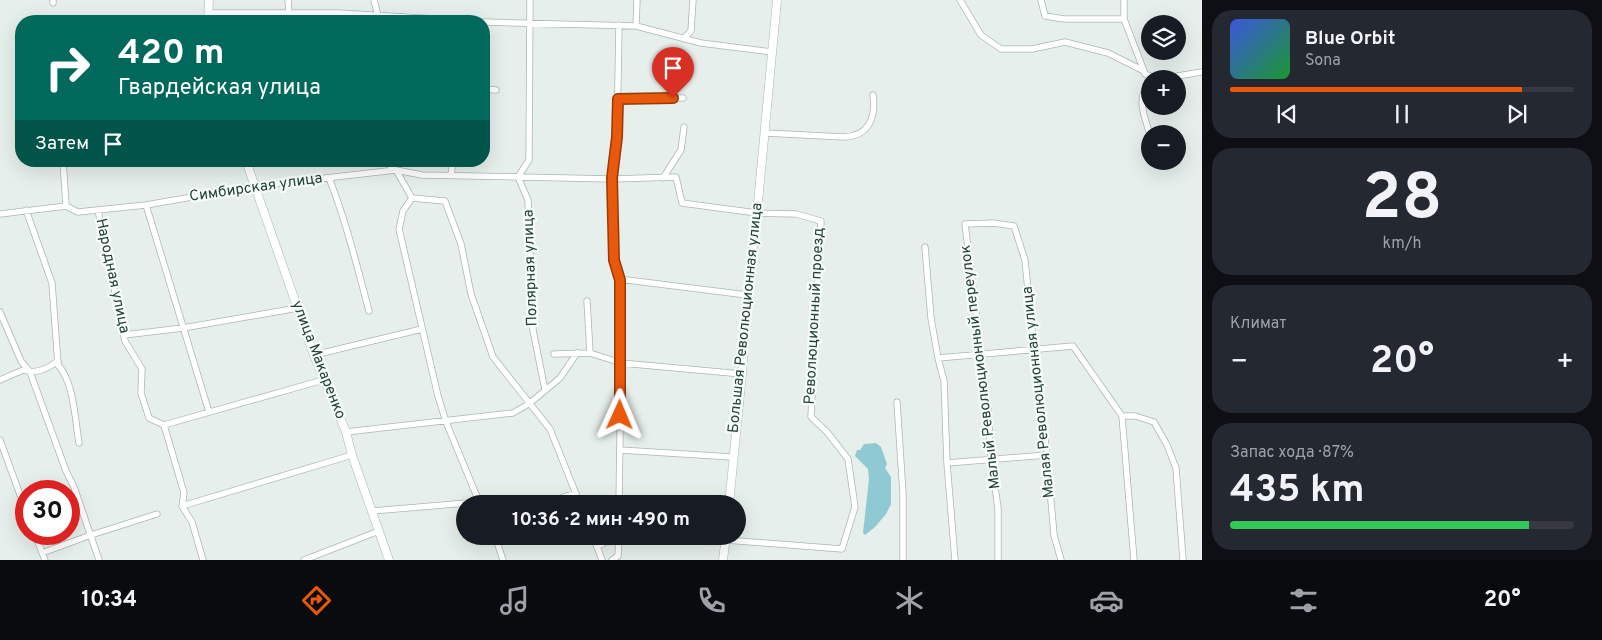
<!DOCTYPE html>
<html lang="ru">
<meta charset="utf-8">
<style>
:root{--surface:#171b24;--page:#242831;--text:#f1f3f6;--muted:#9ea1a6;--line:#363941;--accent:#ea580c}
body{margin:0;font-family:Overpass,sans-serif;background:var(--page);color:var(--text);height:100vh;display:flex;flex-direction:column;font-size:19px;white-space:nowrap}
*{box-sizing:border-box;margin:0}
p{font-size:16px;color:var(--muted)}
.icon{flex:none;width:28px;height:28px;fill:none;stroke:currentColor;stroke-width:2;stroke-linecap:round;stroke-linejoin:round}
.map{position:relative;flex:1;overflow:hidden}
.side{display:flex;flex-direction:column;gap:10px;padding:10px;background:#0d0f14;width:400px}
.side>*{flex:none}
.hud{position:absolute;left:15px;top:15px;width:475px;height:152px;border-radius:20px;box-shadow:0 5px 20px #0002;background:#00695c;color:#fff;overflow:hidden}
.tools{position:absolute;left:1141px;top:15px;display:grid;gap:10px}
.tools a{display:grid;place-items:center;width:45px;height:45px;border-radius:50%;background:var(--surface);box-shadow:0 5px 20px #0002;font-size:25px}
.speed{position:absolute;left:15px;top:480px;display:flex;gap:10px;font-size:25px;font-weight:700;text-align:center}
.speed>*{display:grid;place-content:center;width:65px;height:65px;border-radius:50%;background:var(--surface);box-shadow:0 5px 20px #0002;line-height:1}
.speed .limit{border:8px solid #d22;background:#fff;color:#111}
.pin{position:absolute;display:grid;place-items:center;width:42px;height:42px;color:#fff;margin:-51px -21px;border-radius:50% 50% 50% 0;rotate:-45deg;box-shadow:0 0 5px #0007}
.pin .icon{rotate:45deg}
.me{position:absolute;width:55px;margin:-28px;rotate:1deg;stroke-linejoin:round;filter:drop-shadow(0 0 4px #0008)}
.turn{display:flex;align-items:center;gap:18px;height:105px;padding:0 20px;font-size:22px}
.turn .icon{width:65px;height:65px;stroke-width:2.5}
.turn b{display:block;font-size:35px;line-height:42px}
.then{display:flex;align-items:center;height:48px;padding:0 20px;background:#0003;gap:10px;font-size:19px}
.big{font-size:38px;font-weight:700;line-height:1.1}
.side .card{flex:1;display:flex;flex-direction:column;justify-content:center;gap:8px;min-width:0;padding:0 18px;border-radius:20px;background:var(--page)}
.side .dial{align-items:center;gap:0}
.dial b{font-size:65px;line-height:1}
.song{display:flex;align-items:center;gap:15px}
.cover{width:60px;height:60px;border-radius:8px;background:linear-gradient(135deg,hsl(230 70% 55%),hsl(130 70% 35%))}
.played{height:5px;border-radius:2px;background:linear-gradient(90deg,var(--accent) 85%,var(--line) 85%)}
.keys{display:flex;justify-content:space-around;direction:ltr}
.heat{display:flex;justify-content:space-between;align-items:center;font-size:28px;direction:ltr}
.charge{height:8px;border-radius:4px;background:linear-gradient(90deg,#34c759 87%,var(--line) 0)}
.trip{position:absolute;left:456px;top:495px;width:290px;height:50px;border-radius:25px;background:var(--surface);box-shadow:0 5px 20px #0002;font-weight:700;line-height:50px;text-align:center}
.menu{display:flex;height:80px;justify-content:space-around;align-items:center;background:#090b0e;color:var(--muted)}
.menu .icon{width:35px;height:35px}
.menu .on{color:var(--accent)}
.menu b{font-size:22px;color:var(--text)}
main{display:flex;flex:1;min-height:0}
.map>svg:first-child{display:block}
</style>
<main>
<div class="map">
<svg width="1202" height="560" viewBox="0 0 1202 560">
<rect width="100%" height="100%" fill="#e6efeb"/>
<!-- water -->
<path fill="#8ec9d4" d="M876,443L881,447L887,464L885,468L891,477V504L886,514L875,527L865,535L863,533L869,479L868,469L855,456L857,450H860L864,444Z"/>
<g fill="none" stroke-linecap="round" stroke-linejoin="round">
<!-- street casing -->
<g stroke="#a8b8b2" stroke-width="7">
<path id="street" d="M53,0V3
M288,0L289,13
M374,0L378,16L377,21
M530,0L529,160L518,177L528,200L533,330L545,390
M960,0L981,35L1001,49H1032L1065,42L1108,53L1144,71L1145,74L1158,79
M1041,0L1045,16L1064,19H1124
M1124,0V19L1144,71
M208,13H339L470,21
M484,22L636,26L701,43L772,52
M636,26L637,0
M684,38L691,31L693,0
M1159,79L1202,72
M1150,83C1135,98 1145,117 1150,135
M484,89L496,90
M618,99L683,98
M765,133L844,137C869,136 876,118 873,95
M63,161L66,206
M388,161L389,165L396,170L412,198L403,211L399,229L438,396L446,422L480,504
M451,175L453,161
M329,178C346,221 357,266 369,311
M663,178L681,150L684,127
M412,198L445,201L461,244L471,294L493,357L550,429L580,504
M146,205L209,412
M26,210L52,283L58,365C74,382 75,420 79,443
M98,210L125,341L142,369L141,393L149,418L164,425L184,493L182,506L192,522L203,560
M0,214L66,206L78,212L146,205L255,186L396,170L422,175L612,179L676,177L682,203L757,213L796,214L821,221L811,417L827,432L848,459L855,507L842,549L726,540L645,536
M925,247L931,318L938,358L944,381L947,463L955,560
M619,279L747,295
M587,301L590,353
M0,312L21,361L30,372L66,471L74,487L99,560
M124,335L183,328L298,308
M554,354L590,353L621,363L742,374
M314,355L422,329
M938,358L1073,346L1122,416L1134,560
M0,380L23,370C37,374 47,369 58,361
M897,402L903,494V560
M1122,416H1135L1154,422L1167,445L1176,468L1183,560
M164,425L323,380
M346,432L513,413L530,403L560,378L577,353
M0,440L26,511
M620,450L732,457
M947,463L1047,455
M542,504L576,493
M619,504L621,363L619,279L614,260L612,179L617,137L619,25
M182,506L352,455
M372,511L479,502
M35,534L45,560
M495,536L503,560
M593,536L602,560
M597,547L616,536
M42,553L88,536L157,514
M304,560L379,531
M612,560L618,556L619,536
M998,560V508L991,459L988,409L965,224L993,223L1014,226L1025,260L1034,350L1047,455L1054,535L1061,560"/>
</g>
<!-- secondary casing -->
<g stroke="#a4bbb3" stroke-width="9">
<path id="secondary" d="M208,21L209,0
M246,161L314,355L346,432L352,455L389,560
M729,504L742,374L747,295L757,213L777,0
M723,560L726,536"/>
</g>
<!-- street -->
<use href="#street" stroke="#fff" stroke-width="5.5"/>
<!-- secondary -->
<use href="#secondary" stroke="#fff" stroke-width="8"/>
</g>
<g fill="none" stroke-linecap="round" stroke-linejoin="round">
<!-- route casing -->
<g stroke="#983908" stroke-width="12">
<path id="route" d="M620,415V280L614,260L612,178L617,137L618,99L673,98"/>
</g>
<!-- route -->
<use href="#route" stroke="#ea580c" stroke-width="9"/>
</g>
<g text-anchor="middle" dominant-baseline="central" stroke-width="4.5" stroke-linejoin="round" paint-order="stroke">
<!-- street labels -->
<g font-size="15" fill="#24423a" stroke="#f7fbf9">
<text transform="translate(256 188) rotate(-8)">Симбирская улица</text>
<text transform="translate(531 268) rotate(-92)">Полярная улица</text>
<text transform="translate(112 276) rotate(78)">Народная улица</text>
<text transform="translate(815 316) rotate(-87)">Революционный проезд</text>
<text transform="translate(746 318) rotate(-84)">Большая Революционная улица</text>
<text transform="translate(318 360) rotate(69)">улица Макаренко</text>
<text transform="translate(981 367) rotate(-97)">Малый Революционный переулок</text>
<text transform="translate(1039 392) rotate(-96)">Малая Революционная улица</text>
</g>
</g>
</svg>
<div class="tools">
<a><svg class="icon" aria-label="layers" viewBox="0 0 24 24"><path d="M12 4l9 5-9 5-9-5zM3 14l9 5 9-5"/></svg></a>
<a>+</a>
<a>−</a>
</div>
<div class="speed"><div class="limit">30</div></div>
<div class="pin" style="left:673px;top:98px;background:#d93025"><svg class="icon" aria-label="arrive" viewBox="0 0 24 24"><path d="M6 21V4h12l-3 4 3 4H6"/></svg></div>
<svg class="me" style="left:620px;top:415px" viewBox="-20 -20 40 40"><path d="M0-17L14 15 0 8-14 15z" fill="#ea580c" stroke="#fff" stroke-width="4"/></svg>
<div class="trip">10:36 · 2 мин · 490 m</div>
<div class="hud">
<div class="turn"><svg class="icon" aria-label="right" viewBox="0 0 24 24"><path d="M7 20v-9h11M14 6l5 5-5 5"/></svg><div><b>420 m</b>Гвардейская улица</div></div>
<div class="then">Затем<svg class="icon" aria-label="arrive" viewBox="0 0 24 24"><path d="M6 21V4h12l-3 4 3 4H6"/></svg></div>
</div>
</div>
<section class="side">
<div class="card">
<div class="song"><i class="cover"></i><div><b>Blue Orbit</b><p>Sona</p></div></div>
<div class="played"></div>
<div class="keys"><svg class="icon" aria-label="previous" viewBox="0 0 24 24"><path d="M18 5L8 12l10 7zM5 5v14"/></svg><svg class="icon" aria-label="pause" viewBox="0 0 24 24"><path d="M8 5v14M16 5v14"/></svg><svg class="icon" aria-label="next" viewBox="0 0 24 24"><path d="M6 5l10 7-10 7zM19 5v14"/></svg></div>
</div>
<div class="card dial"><b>28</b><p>km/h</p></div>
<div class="card"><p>Климат</p>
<div class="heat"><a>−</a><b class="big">20°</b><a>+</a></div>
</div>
<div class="card"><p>Запас хода · 87%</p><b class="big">435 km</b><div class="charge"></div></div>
</section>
</main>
<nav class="menu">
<b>10:34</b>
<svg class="icon on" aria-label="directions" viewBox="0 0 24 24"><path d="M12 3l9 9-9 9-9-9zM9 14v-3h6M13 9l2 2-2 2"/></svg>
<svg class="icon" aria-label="music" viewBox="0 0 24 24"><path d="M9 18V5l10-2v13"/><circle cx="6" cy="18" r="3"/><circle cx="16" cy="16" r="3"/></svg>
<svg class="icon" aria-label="phone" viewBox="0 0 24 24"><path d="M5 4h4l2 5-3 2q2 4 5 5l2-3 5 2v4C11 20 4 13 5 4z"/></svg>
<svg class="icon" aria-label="climate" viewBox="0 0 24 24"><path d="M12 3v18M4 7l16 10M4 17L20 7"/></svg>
<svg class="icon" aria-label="car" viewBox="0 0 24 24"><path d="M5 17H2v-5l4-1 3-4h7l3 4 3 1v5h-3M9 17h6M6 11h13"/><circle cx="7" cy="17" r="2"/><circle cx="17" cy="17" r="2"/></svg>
<svg class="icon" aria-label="filters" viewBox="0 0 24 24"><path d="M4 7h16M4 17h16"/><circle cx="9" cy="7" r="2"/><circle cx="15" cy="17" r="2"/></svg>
<b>20°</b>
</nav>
